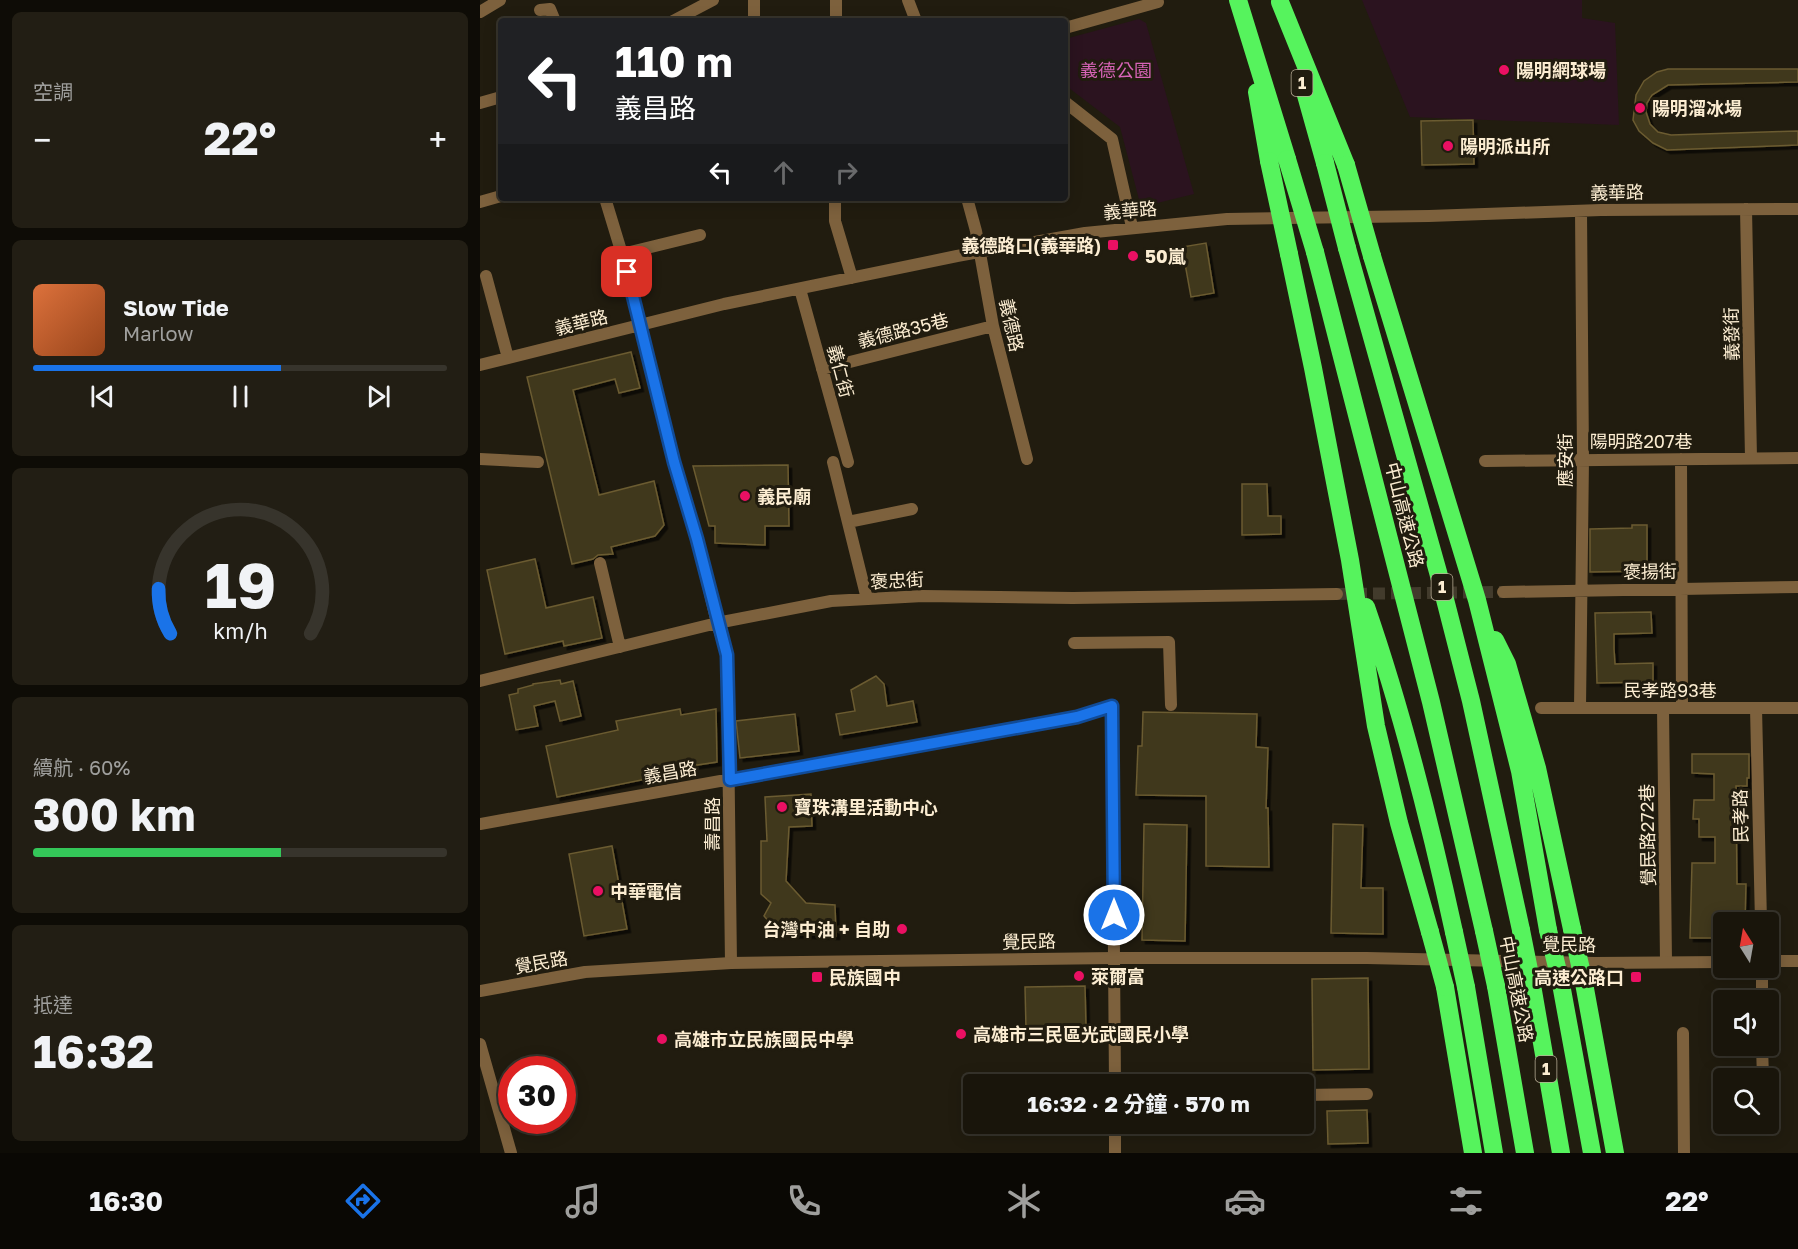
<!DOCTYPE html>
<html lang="zh-TW">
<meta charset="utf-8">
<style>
:root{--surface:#19150b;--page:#221e14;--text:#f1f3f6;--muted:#9f9f9d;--line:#37342c;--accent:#1a73e8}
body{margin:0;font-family:"Golos Text","Noto Sans TC",sans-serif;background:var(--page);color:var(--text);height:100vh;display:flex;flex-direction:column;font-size:22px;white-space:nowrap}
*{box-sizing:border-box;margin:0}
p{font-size:20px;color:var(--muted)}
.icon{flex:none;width:33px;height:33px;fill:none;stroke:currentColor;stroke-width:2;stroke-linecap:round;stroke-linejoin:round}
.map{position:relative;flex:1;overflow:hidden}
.details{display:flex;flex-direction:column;gap:12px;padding:12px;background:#0e0c06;width:480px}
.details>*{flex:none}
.hud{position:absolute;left:18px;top:18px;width:570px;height:183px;border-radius:6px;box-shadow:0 3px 15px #0003,0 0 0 2px var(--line);background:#202124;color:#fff;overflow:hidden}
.needle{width:39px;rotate:349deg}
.buttons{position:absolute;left:1233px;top:912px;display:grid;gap:12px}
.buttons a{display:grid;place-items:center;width:66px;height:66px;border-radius:6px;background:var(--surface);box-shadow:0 3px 15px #0003,0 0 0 2px var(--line);font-size:30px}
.speed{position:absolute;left:18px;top:1056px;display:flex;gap:12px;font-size:30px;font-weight:700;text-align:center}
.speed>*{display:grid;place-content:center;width:78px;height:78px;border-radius:50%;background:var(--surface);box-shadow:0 3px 15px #0003,0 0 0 2px var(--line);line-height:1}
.speed .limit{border:9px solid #d22;background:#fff;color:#111}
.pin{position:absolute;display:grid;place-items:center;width:51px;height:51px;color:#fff;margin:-26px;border-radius:12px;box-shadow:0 3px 9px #0006}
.me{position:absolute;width:66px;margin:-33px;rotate:0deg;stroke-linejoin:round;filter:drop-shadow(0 0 4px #0008)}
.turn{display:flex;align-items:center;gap:21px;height:126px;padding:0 18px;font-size:27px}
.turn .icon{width:78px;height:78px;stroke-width:2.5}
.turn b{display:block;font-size:42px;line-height:51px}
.lanes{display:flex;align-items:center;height:57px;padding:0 18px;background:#0003;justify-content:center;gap:30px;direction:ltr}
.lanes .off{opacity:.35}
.big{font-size:45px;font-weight:700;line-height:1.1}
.details .widget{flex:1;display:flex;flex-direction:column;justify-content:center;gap:9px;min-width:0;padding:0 21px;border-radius:9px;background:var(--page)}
.details .dial{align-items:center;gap:0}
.dial svg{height:156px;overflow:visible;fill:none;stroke:var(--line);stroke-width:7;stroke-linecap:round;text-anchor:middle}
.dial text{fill:var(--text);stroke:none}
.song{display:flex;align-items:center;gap:18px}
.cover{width:72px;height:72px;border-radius:9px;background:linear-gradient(135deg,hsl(20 70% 55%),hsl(20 70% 35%))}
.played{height:6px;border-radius:3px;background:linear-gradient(90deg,var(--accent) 60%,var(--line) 60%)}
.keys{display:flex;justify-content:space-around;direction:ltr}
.heat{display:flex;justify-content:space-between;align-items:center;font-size:33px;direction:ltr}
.charge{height:9px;border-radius:4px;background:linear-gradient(90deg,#34c759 60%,var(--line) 0)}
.trip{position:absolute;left:483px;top:1074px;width:351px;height:60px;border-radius:6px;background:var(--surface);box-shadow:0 3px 15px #0003,0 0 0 2px var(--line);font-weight:700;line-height:60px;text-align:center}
.menu{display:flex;height:96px;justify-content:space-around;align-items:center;background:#0a0804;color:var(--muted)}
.menu .icon{width:42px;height:42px}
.menu .on{color:var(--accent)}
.menu b{font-size:27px;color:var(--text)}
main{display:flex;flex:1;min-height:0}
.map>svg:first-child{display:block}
</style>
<main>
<section class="details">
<div class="widget"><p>空調</p>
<div class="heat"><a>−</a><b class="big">22°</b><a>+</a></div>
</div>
<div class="widget">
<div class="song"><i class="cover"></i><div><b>Slow Tide</b><p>Marlow</p></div></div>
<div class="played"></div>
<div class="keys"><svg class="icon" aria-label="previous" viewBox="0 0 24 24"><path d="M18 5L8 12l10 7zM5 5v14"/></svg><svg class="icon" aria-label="pause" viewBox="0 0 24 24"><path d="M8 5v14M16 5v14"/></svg><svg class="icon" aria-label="next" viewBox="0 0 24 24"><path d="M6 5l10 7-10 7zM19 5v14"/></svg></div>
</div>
<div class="widget dial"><svg viewBox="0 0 100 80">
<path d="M14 69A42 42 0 1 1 86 69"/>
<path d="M14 69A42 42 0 0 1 8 46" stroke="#1a73e8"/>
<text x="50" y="56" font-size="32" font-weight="700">19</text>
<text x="50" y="72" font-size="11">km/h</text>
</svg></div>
<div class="widget"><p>續航 · 60%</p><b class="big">300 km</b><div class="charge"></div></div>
<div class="widget"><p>抵達</p><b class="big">16:32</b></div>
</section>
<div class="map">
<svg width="1318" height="1153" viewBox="0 0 1318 1153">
<defs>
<filter id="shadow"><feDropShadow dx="3.5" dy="3.5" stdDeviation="0" flood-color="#0009"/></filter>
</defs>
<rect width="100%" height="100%" fill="#211c0f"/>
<!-- green -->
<path fill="#2b131f" d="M882,0H1102V18L1135,23L1139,125L930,117Z
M659,19L666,23L714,194L661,207L640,127L585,85V39Z"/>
<!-- building -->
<path fill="#41371c" stroke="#6b5b30" stroke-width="1.5" filter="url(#shadow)" d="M1188,69H1318V82L1188,85L1172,95L1167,103L1166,112L1170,124L1178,132L1191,135L1318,131V145L1187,150L1173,143L1159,131L1153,120L1156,95L1164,81L1177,72Z
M993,120L994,164L942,165L941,121Z
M726,243L734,293L711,297L702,247Z
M151,352L160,388L139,393L135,379L93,390L119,495L174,481L184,525L175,536L131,547L133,554L118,555L113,559L92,564L47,377Z
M308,465L309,526H285V545L235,543V526H229L213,466Z
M762,484H787L788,516H801V534L762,535Z
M1152,525H1167V571L1110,572V529L1152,528Z
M55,559L66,608L113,597L122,638L84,646L83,641L25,654L7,570Z
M1171,612L1172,633L1134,634V649L1135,664L1173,663V682L1117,683L1115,613Z
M396,676L404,684L407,706L433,701L437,722L360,735L356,714L375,711L371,690Z
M80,680L81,684L93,681L101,716L80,721L75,701L54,706L58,726L36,730L29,695L38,693V689L53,685V684Z
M200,709L201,715L236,709L237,762L211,766V770L77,797L66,746L138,730L136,721Z
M663,712L777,714L776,747L788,748L786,808H788L789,867L726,866V796L656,795L658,746H662Z
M315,714L319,751L260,758L256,721Z
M1212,754H1269V778H1267V786H1256L1257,884H1266L1265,922H1244V938H1210L1212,863H1235V837H1219V819H1213L1214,800H1234V774L1212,773Z
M331,794L332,826L309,827L306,881L326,903L355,905L356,936L308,934L304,922L297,931L284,916L291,903L281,894V841H287L285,797Z
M664,824L707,825L705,941L662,940Z
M853,824L883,825L881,888H903V934L851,933Z
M132,846L147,929L104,936L89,854Z
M888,978L889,1069L833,1070L832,979Z
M605,986L606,1027L546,1028L545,987Z
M887,1110L888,1143L848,1144L847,1111Z"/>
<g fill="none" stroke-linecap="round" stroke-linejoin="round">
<!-- minor-tunnel -->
<path stroke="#423b2c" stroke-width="12" stroke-dasharray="12 6" stroke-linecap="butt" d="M857,594L1023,592"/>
<!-- minor -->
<path stroke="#7d613d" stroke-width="12" d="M274,0V21
M356,0V21
M428,0L436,21
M60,10L70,9L75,21
M0,12L20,0
M193,21L233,0
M585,28L678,2
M585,102L632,139L652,227
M0,103L21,97
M125,198L142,254L194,462L217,539L237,623L247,655L251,963
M355,198V221L372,278
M487,198L496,231L513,326L547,459
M0,202L21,196
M1266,209L1271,458
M142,254L220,235
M6,276L28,358
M320,289L368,462
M0,365L244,304L477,256L605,233L747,219L949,216L1121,210L1318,209
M342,369L513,326
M0,459L58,462
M1201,459L1202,708
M1005,461L1318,458
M353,462L387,599
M368,522L432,509
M120,563L140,647
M1023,592L1318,587
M594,643L689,642L691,705
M0,681L237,623L351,601L443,596L593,598L857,594
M1061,708H1318
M1100,708L1103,459L1101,211
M1183,708L1186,962
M1276,708L1281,922
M0,824L597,717L632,706L635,1084
M1282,968V1000
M1203,1033L1204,1153
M1282,1046L1283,1078
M824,1095L887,1094
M635,1124V1153
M1283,1124V1129"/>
<!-- tertiary -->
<path stroke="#7d613d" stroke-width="12" d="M1288,961H1318
M0,991L105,972L251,963L634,958H887L1115,963L1244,962
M0,1044L31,1153"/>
<!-- motorway -->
<path stroke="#56f35d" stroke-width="18" d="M758,0L807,159
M800,2L866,165
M824,88L845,163
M777,92L789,161
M867,248L958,572L991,701L1041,930
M835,252L951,702L1004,931
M809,254L833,368L870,560L896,726L919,823L950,932
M892,256L997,600L1040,771L1068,930
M886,607C923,714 950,822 974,932
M1015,640L1027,664L1057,768L1092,929
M1104,983L1135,1153
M1081,984L1112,1153
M1052,985L1081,1153
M1016,986L1045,1153
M965,987L993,1153
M986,987L1014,1153"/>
<!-- motorway-bridge -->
<path stroke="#56f35d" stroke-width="18" d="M807,159L835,252
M789,161L809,254
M845,163L867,248
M866,165L892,256
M1092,929L1104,983
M1041,930L1052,985
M1068,930L1081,984
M1004,931L1016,986
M950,932L965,987
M974,932L986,987"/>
</g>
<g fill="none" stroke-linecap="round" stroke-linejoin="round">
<!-- route casing -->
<g stroke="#114b97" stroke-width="15">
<path id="route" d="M147,272L194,462L217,539L247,655L250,780L597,717L632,706L634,915"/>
</g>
<!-- route -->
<use href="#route" stroke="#1a73e8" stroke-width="10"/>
</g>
<!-- markers -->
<g fill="#ea1063" stroke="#211c0f" stroke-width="2">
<circle cx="1024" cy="70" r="6"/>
<circle cx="1160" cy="108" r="6"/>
<circle cx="968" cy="146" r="6"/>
<rect x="627" y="239" width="12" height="12" rx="3"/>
<circle cx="653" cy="256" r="6"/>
<circle cx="265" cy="496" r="6"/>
<circle cx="302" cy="807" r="6"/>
<circle cx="118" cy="891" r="6"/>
<circle cx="422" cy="929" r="6"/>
<circle cx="599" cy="976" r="6"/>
<rect x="331" y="971" width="12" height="12" rx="3"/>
<rect x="1150" y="971" width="12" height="12" rx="3"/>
<circle cx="481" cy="1034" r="6"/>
<circle cx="182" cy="1039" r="6"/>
</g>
<g text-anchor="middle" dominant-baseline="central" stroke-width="6" stroke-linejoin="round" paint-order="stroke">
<!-- shield labels -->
<g fill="#211c0f" stroke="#baae98" stroke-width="1.5">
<rect x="811.5" y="70" width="21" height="26" rx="4.5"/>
<rect x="951.5" y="574" width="21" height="26" rx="4.5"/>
<rect x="1055.5" y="1056" width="21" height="26" rx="4.5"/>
</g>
<g font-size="16" font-weight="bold" fill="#fcedd2">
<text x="822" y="83">1</text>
<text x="962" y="587">1</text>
<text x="1066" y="1069">1</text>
</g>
<!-- park labels -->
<g font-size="18" fill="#d764b7" stroke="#211c0f">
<text x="636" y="70">義德公園</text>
</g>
<!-- poi labels -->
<g font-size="18" font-weight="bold" fill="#fcedd2" stroke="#211c0f" text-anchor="start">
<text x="1036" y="70">陽明網球場</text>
<text x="1172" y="108">陽明溜冰場</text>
<text x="980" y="146">陽明派出所</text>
<text x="621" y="245" text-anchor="end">義德路口(義華路)</text>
<text x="665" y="256">50嵐</text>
<text x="277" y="496">義民廟</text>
<text x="314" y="807">寶珠溝里活動中心</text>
<text x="130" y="891">中華電信</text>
<text x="410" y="929" text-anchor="end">台灣中油 + 自助</text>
<text x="611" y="976">萊爾富</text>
<text x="349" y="977">民族國中</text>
<text x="1144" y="977" text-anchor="end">高速公路口</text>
<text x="493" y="1034">高雄市三民區光武國民小學</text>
<text x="194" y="1039">高雄市立民族國民中學</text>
</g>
<!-- street labels -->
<g font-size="18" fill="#fcedd2" stroke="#211c0f">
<text transform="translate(1137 192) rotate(-1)">義華路</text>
<text transform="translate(650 210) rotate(-5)">義華路</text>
<text transform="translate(101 322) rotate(-14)">義華路</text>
<text transform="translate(532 325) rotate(78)">義德路</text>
<text transform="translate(423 330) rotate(-14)">義德路35巷</text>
<text transform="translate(1251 334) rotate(-91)">義發街</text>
<text transform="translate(361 371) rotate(75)">義仁街</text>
<text x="1161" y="441">陽明路207巷</text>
<text transform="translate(1085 460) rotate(-90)">應安街</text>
<text transform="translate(925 515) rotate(76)">中山高速公路</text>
<text transform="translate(1170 571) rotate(-1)">褒揚街</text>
<text transform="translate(417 580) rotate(-3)">褒忠街</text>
<text x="1190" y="690">民孝路93巷</text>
<text transform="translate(190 772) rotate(-10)">義昌路</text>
<text transform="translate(1260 816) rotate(-91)">民孝路</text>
<text transform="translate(232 824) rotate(-90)">壽昌路</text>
<text transform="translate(1167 835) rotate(-91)">覺民路272巷</text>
<text transform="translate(549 941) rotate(-1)">覺民路</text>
<text transform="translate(1089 944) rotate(1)">覺民路</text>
<text transform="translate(61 962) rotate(-10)">覺民路</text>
<text transform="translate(1037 989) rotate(79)">中山高速公路</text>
</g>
</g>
</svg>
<div class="buttons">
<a><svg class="needle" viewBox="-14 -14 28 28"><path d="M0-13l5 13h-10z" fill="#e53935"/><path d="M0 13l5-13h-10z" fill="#9f9f9d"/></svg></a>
<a><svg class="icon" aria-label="sound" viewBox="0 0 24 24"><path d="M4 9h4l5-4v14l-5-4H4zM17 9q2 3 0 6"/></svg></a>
<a><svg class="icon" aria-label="search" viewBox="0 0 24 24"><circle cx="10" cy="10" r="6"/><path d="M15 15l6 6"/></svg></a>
</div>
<div class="speed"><div class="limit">30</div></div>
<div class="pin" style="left:147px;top:272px;background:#d93025"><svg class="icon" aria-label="arrive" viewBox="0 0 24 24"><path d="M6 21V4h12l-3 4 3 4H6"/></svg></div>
<svg class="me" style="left:634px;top:915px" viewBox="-20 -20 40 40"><circle r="17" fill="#1a73e8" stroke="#fff" stroke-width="3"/><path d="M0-11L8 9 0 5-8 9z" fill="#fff"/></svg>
<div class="trip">16:32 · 2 分鐘 · 570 m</div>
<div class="hud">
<div class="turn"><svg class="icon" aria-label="left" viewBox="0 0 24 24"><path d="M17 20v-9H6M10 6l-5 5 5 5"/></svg><div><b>110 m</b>義昌路</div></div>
<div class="lanes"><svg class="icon" aria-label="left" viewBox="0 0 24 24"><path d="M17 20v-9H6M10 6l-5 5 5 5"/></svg><svg class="icon off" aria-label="ahead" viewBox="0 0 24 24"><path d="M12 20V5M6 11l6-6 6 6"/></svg><svg class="icon off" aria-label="right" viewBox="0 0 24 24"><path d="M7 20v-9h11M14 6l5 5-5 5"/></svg></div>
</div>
</div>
</main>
<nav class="menu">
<b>16:30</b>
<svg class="icon on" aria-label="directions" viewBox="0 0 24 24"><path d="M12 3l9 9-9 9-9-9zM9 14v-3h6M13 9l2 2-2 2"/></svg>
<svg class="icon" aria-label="music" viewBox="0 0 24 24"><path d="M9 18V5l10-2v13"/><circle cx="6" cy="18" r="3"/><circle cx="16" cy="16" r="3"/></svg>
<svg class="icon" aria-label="phone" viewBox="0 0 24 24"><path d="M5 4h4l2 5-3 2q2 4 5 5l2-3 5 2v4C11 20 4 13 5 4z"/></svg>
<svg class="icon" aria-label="climate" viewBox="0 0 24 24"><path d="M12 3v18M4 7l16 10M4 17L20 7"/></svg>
<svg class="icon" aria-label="car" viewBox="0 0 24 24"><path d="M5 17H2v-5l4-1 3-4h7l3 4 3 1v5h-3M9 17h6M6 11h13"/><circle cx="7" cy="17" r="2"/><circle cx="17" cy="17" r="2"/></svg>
<svg class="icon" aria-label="filters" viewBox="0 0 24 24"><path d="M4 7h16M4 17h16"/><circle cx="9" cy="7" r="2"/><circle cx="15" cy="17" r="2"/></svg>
<b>22°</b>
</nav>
